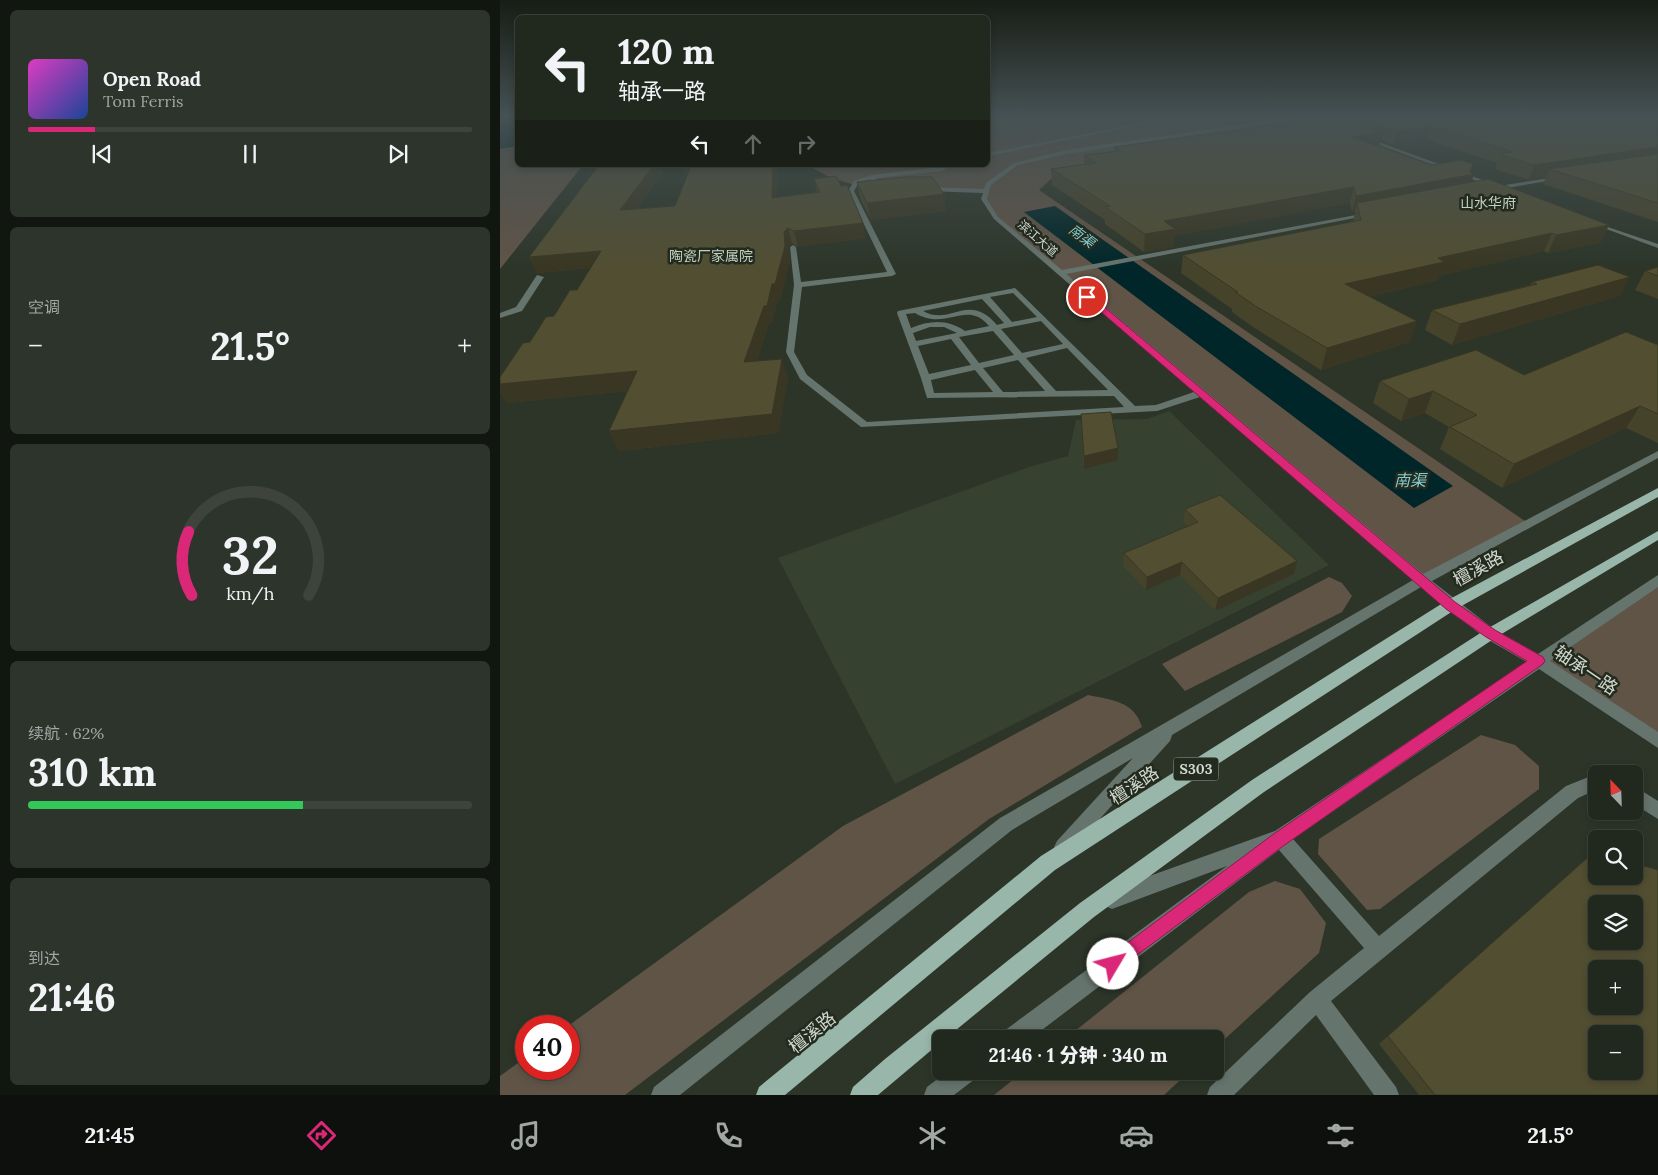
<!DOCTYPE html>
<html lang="zh">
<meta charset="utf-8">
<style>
:root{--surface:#21281e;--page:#2d342b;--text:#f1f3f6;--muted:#a2a6a4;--line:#3e443c;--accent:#db2777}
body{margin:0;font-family:Lora,"Noto Sans SC",serif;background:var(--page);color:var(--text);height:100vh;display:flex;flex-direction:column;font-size:19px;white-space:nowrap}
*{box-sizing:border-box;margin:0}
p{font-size:16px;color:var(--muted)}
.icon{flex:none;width:28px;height:28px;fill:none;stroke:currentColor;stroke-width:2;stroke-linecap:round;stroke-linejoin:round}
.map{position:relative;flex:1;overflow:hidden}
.panel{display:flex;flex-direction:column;gap:10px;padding:10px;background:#121610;width:500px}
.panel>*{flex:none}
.top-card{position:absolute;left:15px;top:15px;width:475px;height:152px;border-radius:8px;box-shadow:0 2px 8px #0003,0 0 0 1px var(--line);background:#21281e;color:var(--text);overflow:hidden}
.needle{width:32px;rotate:337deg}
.fabs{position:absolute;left:1088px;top:765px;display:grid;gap:10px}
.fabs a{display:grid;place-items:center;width:55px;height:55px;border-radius:8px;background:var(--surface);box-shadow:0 2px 8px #0003,0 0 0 1px var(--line);font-size:25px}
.speed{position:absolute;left:15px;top:1015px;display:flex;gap:10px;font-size:25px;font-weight:700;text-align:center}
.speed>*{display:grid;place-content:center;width:65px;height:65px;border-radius:50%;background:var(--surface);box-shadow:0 2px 8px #0003,0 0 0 1px var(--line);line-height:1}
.speed .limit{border:8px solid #d22;background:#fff;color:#111}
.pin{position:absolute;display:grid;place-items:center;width:42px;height:42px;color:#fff;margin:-21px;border:2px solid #fff;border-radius:50%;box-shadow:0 1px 5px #0007}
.me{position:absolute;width:55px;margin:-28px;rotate:53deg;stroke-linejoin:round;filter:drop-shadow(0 0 4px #0008)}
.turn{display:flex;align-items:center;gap:18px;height:105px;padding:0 20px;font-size:22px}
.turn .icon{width:65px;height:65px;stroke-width:2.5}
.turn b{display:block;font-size:35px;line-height:42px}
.lanes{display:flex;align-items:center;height:48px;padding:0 20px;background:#0003;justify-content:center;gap:25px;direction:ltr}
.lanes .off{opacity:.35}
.big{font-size:38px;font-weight:800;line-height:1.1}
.panel .widget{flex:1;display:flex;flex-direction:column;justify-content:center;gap:8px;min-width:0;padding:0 18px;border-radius:8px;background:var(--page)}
.panel .dial{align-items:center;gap:0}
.dial svg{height:130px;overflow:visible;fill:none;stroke:var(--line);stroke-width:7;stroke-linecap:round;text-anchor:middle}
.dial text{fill:var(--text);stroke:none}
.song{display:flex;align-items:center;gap:15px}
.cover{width:60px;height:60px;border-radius:8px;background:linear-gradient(135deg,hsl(310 70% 55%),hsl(220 70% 35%))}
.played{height:5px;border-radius:2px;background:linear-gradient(90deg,var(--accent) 15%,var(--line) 15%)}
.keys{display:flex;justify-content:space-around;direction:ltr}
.heat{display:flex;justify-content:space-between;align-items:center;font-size:28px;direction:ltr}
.charge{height:8px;border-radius:4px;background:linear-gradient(90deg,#34c759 62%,var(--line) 0)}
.trip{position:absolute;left:432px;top:1030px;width:292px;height:50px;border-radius:8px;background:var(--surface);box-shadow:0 2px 8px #0003,0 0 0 1px var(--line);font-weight:800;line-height:50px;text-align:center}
.tab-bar{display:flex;height:80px;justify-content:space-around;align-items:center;background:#0d100c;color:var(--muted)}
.tab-bar .icon{width:35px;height:35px}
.tab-bar .selected{color:var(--accent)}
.tab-bar b{font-size:22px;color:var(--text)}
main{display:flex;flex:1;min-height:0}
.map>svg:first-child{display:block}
</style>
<main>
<section class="panel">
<div class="widget">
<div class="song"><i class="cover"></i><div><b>Open Road</b><p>Tom Ferris</p></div></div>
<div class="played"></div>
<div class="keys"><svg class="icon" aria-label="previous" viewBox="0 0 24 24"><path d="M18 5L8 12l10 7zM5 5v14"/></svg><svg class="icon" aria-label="pause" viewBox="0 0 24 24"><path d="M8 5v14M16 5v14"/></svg><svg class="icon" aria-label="next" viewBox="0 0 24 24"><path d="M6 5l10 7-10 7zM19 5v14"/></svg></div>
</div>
<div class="widget"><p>空调</p>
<div class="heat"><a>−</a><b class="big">21.5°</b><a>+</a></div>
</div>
<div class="widget dial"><svg viewBox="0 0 100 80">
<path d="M14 69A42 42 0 1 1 86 69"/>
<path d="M14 69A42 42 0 0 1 12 30" stroke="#db2777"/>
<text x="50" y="56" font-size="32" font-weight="700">32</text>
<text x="50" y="72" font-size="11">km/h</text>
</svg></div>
<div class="widget"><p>续航 · 62%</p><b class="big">310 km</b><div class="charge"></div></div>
<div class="widget"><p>到达</p><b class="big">21:46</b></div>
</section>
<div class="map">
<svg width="1158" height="1095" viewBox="0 0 1158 1095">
<rect width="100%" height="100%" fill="#2c3528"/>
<!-- built -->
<path fill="#364130" d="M669,411L829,565L395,784L278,558L529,467L568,456L576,420L647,419Z"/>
<!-- green -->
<path fill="#605447" d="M488,116H927L561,170L539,190L1028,523L921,581L496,218L484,199L486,191L355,185L331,178L307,165H488Z
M17,146L18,165H83L0,269V149Z
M829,577L842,583L852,596L842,612L685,691L662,664Z
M1158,586V741L1038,661Z
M588,695C612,700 634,701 642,727L489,819L125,1095H0V1076L26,1057V1069H69L68,1026L343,826Z
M981,735L1015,745L1039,766V789L880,909L867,910L818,854L819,839Z
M775,881L800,889L826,923L819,953L716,1047V1039H565L749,892Z
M524,1071H690L664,1095H494Z"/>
<!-- water -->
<path fill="#002629" d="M17,120V146L0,149V123Z
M555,206L953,486L914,508L524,212Z"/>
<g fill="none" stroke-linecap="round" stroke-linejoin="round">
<!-- minor -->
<path fill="#66746e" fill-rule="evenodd" d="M678,116H687L488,156V153Z
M804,116H816L566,154L518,165L491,185L487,199L498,217L562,270L872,212L870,215L566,274L923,574L1158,451V458L932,581L995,630L1038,654L1158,575V587L1050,661L1158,732V748L1039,669L793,839L879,936L1066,786L1096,774V790L1078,798L831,1001L896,1087L899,1095H874L816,1015L734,1095H707L710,1087L810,992L864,948L779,850L530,1039H501L504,1031L727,866L612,909L605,906L602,899L605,892L775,831L1027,662L985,638L921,587L672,735L670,741L569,853L563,856L557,853L554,847L557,841L633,758L512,830L180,1095H151L154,1087L500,818L913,580L700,397L657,411L361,427L300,379L286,352L294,285L290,247L293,245L296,247L301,282L387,272L348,191L354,181L372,175L456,165L441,171L375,178L378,184L375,186L370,179L359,182L354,191L396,274L392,276L302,287L294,352L307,375L367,422L624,407L614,396L427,398L421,378L397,313L398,311L515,288L635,406L656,405L694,392L494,219L481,199L483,193L425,191L422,189L425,187L484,189L486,183L514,163L566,150ZM513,293L537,317L512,322L490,297ZM482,299L504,323L497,325C468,291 451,327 423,311ZM415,313C447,332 466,299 489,326L465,331C448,319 430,320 411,328L406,314ZM541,321L563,344L522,353L501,329ZM430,327H444L457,333L416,341L413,333ZM493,331L514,355L479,363L459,337ZM451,339L471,365L429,374L418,346ZM567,348L608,390L556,391L526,358ZM518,360L545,391L503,392L483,368ZM475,370L493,392L434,393L431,380Z
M865,137L999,186L1062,176L1065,178L990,191L988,188L993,187L863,139Z
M1090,221L1158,244V248L1090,223Z
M37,275L44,277L22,311L0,318V313L16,307Z
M1134,786L1158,801V819L1134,804Z
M448,1071H478L475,1079L454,1095H424L427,1087Z"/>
<!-- major -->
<path fill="#99b6aa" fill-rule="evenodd" d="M1158,488V497L956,609L555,870L285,1095H256L259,1087L541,856L946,601Z
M1158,531V540L995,638L764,792L594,917L445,1039H441V1042L378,1095H350L353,1087L385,1059L580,903L752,780L985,630Z"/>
</g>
<!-- wall -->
<path fill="#46432b" d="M853,116H1158V222L1043,184L1046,177L1029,180L995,169L997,163L928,140L894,145L881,140L879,146L932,165L971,172V182L1109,225L1100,243L1048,253L1044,251L939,276L938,280L869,297L910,342L821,370L753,327L732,312V309L681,273L683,255L853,222L855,212H852L850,203L674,236V247L644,252L605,224V220L552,185L551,169L584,165V155L614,151V147L852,122Z
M99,165H160L163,172L137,209L175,206L187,177L183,167L277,165L276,197L317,192L314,179L366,238L298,247L292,243L288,247L290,261L280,301H277L272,323H269L257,361L288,377L278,433L119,451L109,431L127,391L7,403L0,392V384L30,342L77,290L90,268L37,273L29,257Z
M357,182L444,194L446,211L371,220L360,198Z
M1158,267V299L1135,290L1145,271Z
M1032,282L1120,296L952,345L925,330L932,310L1030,285Z
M1158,345V443L1126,428L1002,488L940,449L949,427L925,413L901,421L873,403L880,381L1024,375Z
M581,414L618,460L584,469L581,426Z
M685,509L797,561L794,574L715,611L680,575L646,590L623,566L624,553L688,526L683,522Z
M1095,851L1158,1095H919L879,1044Z"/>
<!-- shaded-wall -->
<path fill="#393723" d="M932,126L928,140L894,145L897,131Z
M883,132L879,147L852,137Z
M1158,147V160L1049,169L1046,177L1029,180L1034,165Z
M154,165H160L163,172L126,225L120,210Z
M273,165H277L275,212L272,198Z
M191,166L188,180L183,167Z
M974,174L969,190L857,203L855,212H852L856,196Z
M854,187L850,203L674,236V247L644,252L645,234L664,221Z
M444,194L446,211L371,220L367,203Z
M363,223L366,238L298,247L294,231Z
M1109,225L1100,243L1048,253L1056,235Z
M288,228L292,243L288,247L290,261L280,301H277L272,323H269L251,381L244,362L264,306L272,284L284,232Z
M1052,233L1044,251L939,276L938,280L840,304L845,284L938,258Z
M101,251L108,266L37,273L29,257Z
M1130,277L1120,296L952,345L960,324Z
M917,321L910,342L821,370L827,348Z
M282,359L288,377L278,433L119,451L109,431Z
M137,371L146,389L7,403L0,392V384Z
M933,391L925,413L901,421L909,399Z
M1140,406L1126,428L1002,488L1014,464Z
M618,448V460L584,469V456Z
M797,561L794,574L715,611L718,598Z
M682,562L680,575L646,590L647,577Z"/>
<!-- building -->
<path fill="#514e32" stroke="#393723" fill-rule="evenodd" d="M854,116H1153L1158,117V147L1034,165L1000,154L1012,152L932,126L897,131Z
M838,117L883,132L852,137L932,165L961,160L973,164L970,172L974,174L856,196L854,187L664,221L675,229L645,234L605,207L610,206L551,169L596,163L584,155L621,151L614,147Z
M1158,154V203L1049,169Z
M99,165H154L120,210L175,206L191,166L183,167V165H273L272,198L320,192L314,179L336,176L341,186L347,185L363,223L294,231L288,228L284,232L285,246L275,284H272L267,306H264L244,362L282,359L272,414L109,431L137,371L0,384V377L23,343L30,342L46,317L54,316L70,290H77L101,251L29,257Z
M406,177H432L444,194L367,203L357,182Z
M988,179L1109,225L1056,235L1052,233L938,258L944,262L845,284L917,321L827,348L757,307L735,292H738L683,255L861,220L857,203Z
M1098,265L1130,277L960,324L932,310L1037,284L1032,282Z
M1158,267V276L1145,271Z
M1126,332L1158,345V414L1140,406L1014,464L950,427L977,415L933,391L909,399L880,381L976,350L1024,375Z
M611,412L618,448L584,456L581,414Z
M720,495L797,561L718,598L682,562L647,577L624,553L698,522L685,509Z
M1095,851H1096V876H1134V863L1158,870V1095H935L888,1036ZM1096,904H1134V941H1096ZM1096,969H1134V1006H1096ZM1096,1034H1134V1071H1096Z"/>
<!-- sky -->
<linearGradient id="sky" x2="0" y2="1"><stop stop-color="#181d16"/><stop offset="0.43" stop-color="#455153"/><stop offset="1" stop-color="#455153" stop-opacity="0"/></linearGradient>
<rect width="1158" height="269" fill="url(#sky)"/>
<!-- route -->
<path fill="#db2777" stroke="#8e194d" d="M585,295H590L955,602L995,630L1043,657L1045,661L1043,664L786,844L613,973L607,971L604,964L607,958L775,833L1027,661L986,637L946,609L585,298Z"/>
<g text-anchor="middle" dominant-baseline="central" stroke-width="5" stroke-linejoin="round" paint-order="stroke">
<!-- far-street labels -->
<g font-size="12" fill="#d2d7cf" stroke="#222b1e">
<text transform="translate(538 238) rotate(41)">滨江大道</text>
</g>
<!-- far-neighbourhood labels -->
<g font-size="14" fill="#c5d1c0" stroke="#222b1e">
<text x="988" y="203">山水华府</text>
<text x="211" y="256">陶瓷厂家属院</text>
</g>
<!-- far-water labels -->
<g font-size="14" font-style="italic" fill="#85cdd3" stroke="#222b1e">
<text transform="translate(582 236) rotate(37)">南渠</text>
</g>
<!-- shield labels -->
<rect fill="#222b1e" stroke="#9da39a" stroke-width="1" x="673.5" y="757.5" width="45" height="23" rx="4"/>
<g font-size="14" font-weight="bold" fill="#d2d7cf">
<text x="696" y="769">S303</text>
</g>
<!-- water labels -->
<g font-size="16" font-style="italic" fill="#85cdd3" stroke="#222b1e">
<text x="910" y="480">南渠</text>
</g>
<!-- near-street labels -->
<g font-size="18" fill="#d2d7cf" stroke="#222b1e">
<text transform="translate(978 568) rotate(-29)">檀溪路</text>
<text transform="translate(1086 670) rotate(34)">轴承一路</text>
<text transform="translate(634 785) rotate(-33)">檀溪路</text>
<text transform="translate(312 1032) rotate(-39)">檀溪路</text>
</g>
</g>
</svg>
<div class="fabs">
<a><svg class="needle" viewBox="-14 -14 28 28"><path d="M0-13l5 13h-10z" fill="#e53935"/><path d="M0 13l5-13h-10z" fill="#a2a6a4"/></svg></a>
<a><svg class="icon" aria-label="search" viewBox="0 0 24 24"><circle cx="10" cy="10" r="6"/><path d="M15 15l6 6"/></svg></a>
<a><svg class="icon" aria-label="layers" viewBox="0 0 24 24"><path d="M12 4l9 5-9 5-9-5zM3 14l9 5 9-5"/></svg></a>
<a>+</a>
<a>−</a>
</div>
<div class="speed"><div class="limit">40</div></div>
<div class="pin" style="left:587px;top:297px;background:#d93025"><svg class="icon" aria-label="arrive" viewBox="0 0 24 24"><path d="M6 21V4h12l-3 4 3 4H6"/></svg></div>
<svg class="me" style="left:613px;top:964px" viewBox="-20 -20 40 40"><circle r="19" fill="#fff"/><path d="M0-13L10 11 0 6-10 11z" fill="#db2777"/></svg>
<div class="trip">21:46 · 1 分钟 · 340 m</div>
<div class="top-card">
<div class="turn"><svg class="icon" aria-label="left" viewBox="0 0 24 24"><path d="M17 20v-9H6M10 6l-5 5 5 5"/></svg><div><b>120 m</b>轴承一路</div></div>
<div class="lanes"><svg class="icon" aria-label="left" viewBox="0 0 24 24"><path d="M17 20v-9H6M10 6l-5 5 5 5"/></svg><svg class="icon off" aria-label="ahead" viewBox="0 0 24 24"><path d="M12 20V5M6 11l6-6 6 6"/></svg><svg class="icon off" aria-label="right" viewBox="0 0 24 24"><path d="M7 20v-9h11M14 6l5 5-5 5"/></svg></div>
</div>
</div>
</main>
<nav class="tab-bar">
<b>21:45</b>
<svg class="icon selected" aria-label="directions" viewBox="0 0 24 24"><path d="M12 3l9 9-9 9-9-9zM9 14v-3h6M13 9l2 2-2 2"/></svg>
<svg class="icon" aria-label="music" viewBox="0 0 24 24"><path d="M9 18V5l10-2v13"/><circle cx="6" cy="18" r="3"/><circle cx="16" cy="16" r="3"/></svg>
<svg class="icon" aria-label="phone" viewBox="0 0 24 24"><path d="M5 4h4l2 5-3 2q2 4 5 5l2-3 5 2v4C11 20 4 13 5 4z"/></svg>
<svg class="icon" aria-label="climate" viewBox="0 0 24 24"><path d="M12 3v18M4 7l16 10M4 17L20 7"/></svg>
<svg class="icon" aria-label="car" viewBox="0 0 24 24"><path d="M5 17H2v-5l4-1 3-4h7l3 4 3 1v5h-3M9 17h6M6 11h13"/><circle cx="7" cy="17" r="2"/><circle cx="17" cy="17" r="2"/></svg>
<svg class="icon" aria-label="filters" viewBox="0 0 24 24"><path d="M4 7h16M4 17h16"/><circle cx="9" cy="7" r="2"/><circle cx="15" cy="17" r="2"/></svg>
<b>21.5°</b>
</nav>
